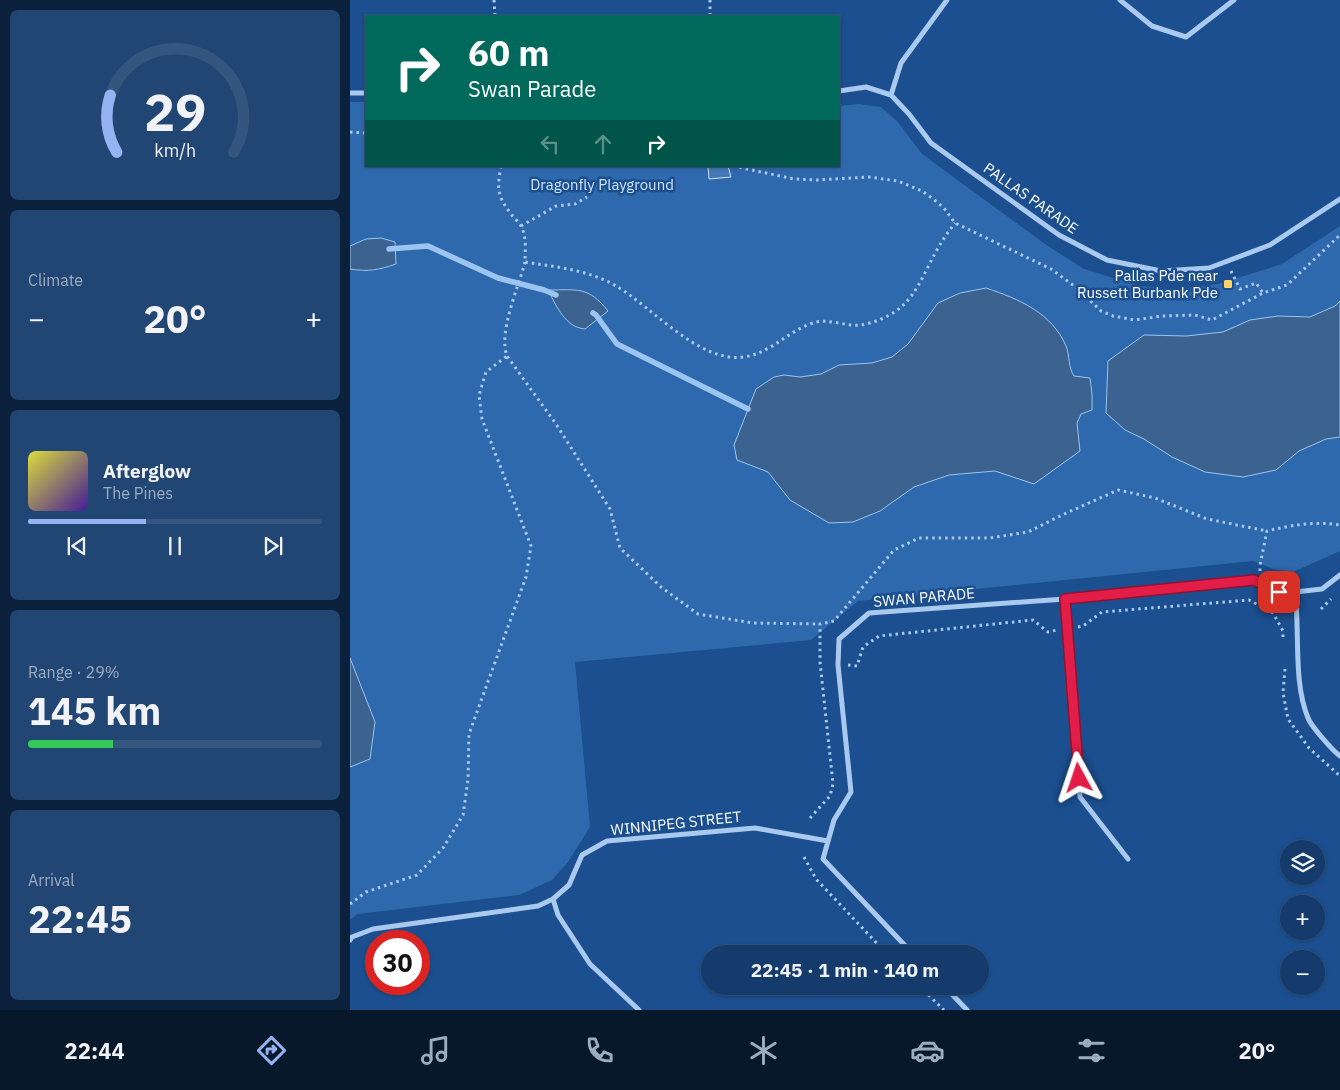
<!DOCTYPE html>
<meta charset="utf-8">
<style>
:root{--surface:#143b6b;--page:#214673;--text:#f1f3f6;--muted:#9dadc1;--line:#33557e;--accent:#95b2f1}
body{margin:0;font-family:"IBM Plex Sans",sans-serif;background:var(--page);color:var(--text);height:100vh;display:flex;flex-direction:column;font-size:19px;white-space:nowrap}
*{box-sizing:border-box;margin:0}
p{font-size:16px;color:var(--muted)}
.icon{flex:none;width:28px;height:28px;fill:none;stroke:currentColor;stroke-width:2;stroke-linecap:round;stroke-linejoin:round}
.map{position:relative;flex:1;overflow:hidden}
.sheet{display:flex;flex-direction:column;gap:10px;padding:10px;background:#0b203b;width:350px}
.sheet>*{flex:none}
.top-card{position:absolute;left:15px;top:15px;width:475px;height:152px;border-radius:0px;box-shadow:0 1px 4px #0004,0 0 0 1px var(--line);background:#00695c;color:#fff;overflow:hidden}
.controls{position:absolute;left:930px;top:840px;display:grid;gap:10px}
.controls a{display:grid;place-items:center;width:45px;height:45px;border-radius:50%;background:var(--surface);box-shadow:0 1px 4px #0004,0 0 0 1px var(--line);font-size:25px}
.speed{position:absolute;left:15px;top:930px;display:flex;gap:10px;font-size:25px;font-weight:700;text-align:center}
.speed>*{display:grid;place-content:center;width:65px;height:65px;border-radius:50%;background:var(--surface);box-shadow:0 1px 4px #0004,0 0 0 1px var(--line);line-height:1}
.speed .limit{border:8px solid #d22;background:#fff;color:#111}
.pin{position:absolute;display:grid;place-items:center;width:42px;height:42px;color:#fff;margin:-21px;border-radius:10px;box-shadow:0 2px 8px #0006}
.me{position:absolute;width:55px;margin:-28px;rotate:355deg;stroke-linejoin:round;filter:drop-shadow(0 0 4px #0008)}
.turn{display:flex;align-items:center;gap:18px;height:105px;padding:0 20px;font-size:22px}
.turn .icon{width:65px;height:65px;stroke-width:2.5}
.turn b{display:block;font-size:35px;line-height:42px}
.lanes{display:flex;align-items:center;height:48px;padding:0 20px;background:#0003;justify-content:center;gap:25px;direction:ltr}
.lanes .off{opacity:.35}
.big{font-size:38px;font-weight:700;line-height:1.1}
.sheet .tile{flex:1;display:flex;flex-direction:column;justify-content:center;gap:8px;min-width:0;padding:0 18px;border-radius:8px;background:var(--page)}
.sheet .dial{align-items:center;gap:0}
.dial svg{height:130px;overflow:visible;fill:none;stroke:var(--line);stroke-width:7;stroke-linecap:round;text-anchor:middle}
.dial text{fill:var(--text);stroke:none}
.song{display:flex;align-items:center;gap:15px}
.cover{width:60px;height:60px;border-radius:8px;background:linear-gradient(135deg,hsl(60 70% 55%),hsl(260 70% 35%))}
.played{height:5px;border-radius:2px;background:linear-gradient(90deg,var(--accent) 40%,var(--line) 40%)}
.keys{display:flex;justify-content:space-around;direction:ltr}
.heat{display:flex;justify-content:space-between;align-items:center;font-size:28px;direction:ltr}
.charge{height:8px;border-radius:4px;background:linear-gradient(90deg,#34c759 29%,var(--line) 0)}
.trip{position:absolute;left:351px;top:945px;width:288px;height:50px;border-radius:25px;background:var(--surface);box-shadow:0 1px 4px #0004,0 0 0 1px var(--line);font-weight:700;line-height:50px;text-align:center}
.dock{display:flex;height:80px;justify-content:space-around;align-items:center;background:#08182b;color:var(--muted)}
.dock .icon{width:35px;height:35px}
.dock .active{color:var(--accent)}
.dock b{font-size:22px;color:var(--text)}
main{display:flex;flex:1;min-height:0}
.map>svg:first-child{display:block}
</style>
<main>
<section class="sheet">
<div class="tile dial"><svg viewBox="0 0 100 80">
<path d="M14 69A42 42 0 1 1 86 69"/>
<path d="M14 69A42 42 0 0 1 10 34" stroke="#95b2f1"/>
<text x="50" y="56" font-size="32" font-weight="700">29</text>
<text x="50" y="72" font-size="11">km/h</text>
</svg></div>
<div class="tile"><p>Climate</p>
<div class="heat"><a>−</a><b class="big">20°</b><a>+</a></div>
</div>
<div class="tile">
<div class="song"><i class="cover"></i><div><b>Afterglow</b><p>The Pines</p></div></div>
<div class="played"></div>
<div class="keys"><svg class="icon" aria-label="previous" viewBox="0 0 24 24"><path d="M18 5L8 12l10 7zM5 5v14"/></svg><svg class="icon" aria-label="pause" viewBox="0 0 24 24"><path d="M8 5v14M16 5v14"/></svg><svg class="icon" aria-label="next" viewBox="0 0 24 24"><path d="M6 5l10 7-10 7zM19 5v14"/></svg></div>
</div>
<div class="tile"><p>Range · 29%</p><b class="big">145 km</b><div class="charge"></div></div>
<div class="tile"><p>Arrival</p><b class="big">22:45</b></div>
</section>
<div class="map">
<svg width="990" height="1010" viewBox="0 0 990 1010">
<rect width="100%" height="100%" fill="#1b4f8f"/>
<!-- green -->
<path fill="#2e69ad" d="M0,102H16V166H489V106L509,104L531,107L547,121L572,154L695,244L734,269L790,286L828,289L868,284L932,264L990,226V551L943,572L923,569L903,561L508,601L461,640L225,662L240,827L218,862L202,880L169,895L8,914L0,920Z"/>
<!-- water -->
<path fill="#3c6290" stroke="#9cc4f0" d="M31,238L45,242L46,264C28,270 19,272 0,269V246L16,239Z
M636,288C669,299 702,313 716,346C720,356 718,367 724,376L740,378L742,394V410L731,414L727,423L730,451L684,484L645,471L599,475L564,487L530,511L503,522L479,523L440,500L418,472L387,460L384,445L406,389L424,377L434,375L450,377L471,374L489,365L522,363L542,357L558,344L588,303L610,293Z
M198,290C228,290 238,286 258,311L235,329C215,327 207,307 198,290Z
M990,301V437L976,439L949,451L926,470L893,477L855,472L822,457L794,439L775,430L756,413L758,361L794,335L836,336L873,332L900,320L928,316L960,317L985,306Z
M0,658L25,722L20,759L0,767Z"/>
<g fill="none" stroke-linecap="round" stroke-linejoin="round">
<!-- stream -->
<path stroke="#9cc4f0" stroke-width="5.5" d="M39,249L78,246L148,278L194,290L206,295
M243,313L246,315L267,344L398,409"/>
</g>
<!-- building -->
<path fill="#4478b7" stroke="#cfe3fa" d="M358,166H378L381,177L359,179Z"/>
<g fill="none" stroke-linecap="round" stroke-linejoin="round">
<!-- path -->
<path stroke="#a9c9ee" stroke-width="3" stroke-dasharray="2.5 4" stroke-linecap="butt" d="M144,0L145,16
M360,0V16
M0,132L16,133
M151,166C147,188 147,196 161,214C164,218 169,222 171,226C177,237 175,250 175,262C206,267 239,270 266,286C301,306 349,363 393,357C419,354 436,333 460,324C478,316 497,329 516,324C563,312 567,285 588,248C593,239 599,231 605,223
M383,166L444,179L467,180L519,177L548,181L572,191L582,198L594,208L605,223L701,269L727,288L751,311L763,316L785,320L812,316L845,315L862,320L913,293L937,285L990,235
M171,226L206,206L225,204L237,197
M175,262C169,286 148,332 157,356L206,424L260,509L270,548L311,587L348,614L403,623L470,624
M881,271L890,289L906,283L913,293
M910,571V565L917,531C942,525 965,521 990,525
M971,609L981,599
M728,627L733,626L752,612L899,600L923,613L933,631V638
M498,665L507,666L513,647L529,636L683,620L698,632L707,630
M935,669L933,693L938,719L959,748L990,776
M460,818L480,796L483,784L470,662V624L484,621L544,550L569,538H640L678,532L712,515L768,490L805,498L857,519L917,531
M454,857L466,879L537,954
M0,904L16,892L67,875L93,848L113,815L118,780L119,734L176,577L181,546L132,419L129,395L136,372L157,356
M569,986L594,1010"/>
<!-- minor -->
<path stroke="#a9c9ee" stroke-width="5" d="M770,0L802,26L836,37L884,0
M489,91L516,87L541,95L559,114L581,143L709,235L757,260L811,271L859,268L920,245L990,199
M0,93H16
M541,95L551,63L597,0
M945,592C950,631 943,682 958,718C961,726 983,751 990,756
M715,599L730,797L778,859
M203,899L208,915L240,964L289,1010
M0,940L2,937L23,929L188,906L203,899L219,885L232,855L257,841L405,828L478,841
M563,954L473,859L484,820L501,792L488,665L489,639L519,613L715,599L904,580L929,592H945L972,589L990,575
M594,986L617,1010"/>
</g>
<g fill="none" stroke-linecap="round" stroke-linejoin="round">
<!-- route casing -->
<g stroke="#92132f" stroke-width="12">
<path id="route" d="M729,778L715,599L904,580L929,592"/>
</g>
<!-- route -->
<use href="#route" stroke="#e11d48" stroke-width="9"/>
</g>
<!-- markers -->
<rect fill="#ffd166" stroke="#1b4f8f" stroke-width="2" x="873" y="279" width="10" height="10" rx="2.5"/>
<g text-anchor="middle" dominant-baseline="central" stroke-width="5" stroke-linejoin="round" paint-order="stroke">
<!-- park labels -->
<g font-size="15" fill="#cfe3fa" stroke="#1b4f8f">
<text x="252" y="184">Dragonfly Playground</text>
</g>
<!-- street labels -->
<g font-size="15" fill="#fff" stroke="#1b4f8f">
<text transform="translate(681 198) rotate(35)">PALLAS PARADE</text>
<text transform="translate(574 597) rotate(-5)">SWAN PARADE</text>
<text transform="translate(326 823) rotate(-6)">WINNIPEG STREET</text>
</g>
<!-- poi labels -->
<g font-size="15" fill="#fff" stroke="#1b4f8f" text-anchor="end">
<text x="868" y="275">Pallas Pde near<tspan x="868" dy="17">Russett Burbank Pde</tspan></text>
</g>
</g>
</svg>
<div class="controls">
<a><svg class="icon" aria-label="layers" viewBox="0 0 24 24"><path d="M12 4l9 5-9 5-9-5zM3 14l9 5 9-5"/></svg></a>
<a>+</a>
<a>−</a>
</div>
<div class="speed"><div class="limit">30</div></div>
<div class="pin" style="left:929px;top:592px;background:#d93025"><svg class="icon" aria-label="arrive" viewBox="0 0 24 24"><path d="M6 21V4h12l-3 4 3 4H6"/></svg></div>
<svg class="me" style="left:729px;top:778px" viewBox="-20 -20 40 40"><path d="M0-17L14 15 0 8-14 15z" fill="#e11d48" stroke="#fff" stroke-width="4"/></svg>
<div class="trip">22:45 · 1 min · 140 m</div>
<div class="top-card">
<div class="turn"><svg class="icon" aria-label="right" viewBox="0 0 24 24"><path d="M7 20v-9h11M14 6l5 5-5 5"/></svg><div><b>60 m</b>Swan Parade</div></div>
<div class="lanes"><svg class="icon off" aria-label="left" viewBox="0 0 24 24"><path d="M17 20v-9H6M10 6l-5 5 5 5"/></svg><svg class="icon off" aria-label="ahead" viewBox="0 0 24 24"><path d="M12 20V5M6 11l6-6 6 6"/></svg><svg class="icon" aria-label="right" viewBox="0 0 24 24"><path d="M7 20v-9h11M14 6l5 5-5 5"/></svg></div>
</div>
</div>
</main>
<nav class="dock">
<b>22:44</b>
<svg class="icon active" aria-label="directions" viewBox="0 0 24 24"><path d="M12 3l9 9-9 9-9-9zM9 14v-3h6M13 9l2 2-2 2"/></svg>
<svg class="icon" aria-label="music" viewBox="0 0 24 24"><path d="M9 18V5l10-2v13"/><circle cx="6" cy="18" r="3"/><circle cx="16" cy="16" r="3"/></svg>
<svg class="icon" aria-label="phone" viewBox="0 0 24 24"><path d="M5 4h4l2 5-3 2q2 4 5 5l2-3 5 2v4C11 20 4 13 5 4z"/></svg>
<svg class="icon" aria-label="climate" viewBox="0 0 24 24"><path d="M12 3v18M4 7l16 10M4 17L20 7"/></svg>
<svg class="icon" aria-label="car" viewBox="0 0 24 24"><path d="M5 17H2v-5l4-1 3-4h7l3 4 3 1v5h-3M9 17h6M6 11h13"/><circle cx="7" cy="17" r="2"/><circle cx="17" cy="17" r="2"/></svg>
<svg class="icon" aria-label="filters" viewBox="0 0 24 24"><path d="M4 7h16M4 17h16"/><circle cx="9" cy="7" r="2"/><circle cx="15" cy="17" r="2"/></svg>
<b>20°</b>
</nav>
